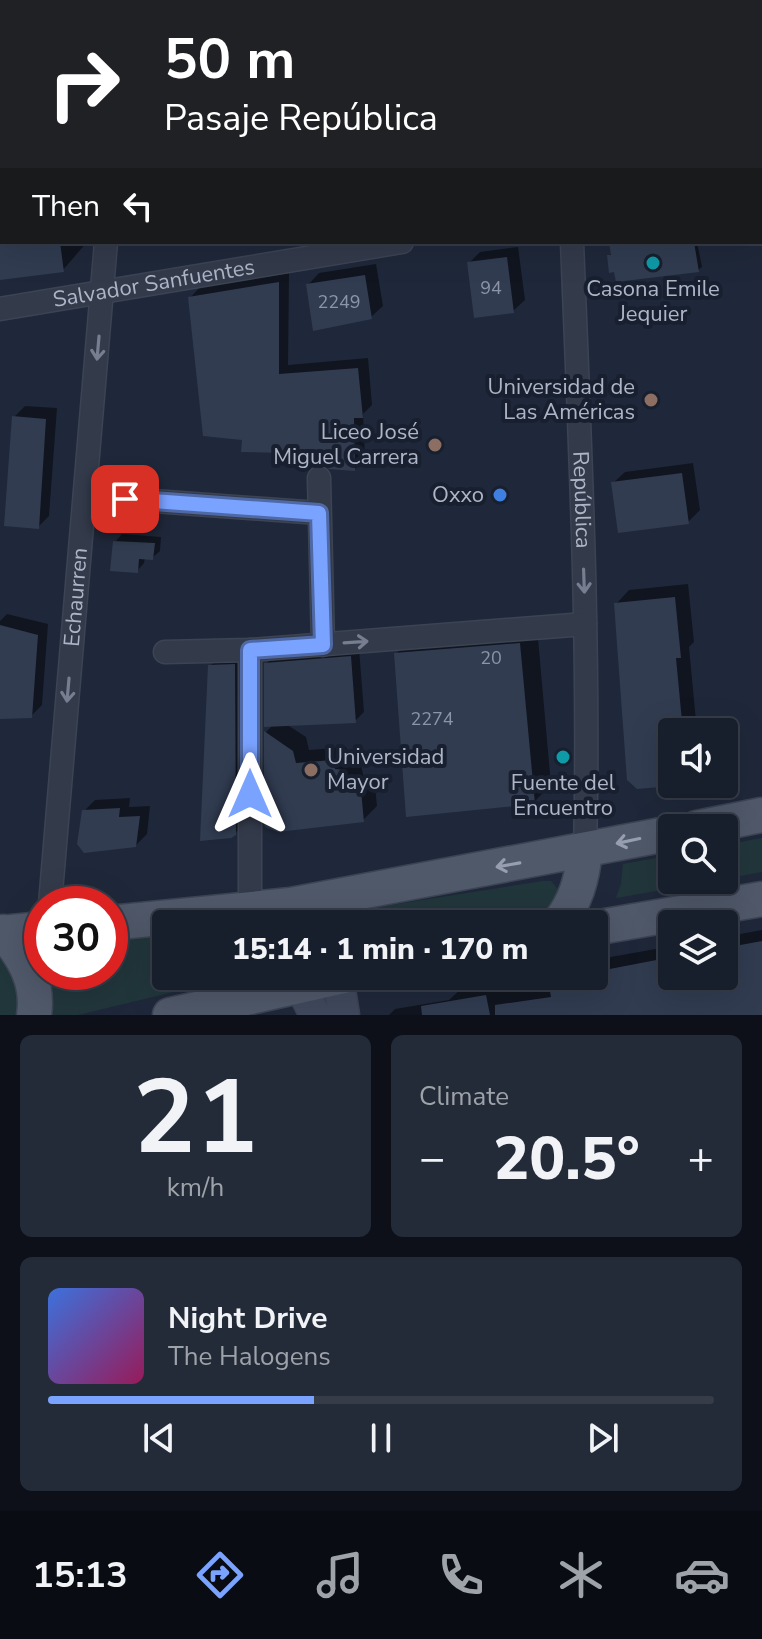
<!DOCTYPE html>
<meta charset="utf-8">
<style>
:root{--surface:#171e2c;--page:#242b38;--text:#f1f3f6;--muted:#9ea2a9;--line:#363c48;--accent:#7aa2ff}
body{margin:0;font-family:"Nunito Sans",sans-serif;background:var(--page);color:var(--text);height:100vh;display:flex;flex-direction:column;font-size:30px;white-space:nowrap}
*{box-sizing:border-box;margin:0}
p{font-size:26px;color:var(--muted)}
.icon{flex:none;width:44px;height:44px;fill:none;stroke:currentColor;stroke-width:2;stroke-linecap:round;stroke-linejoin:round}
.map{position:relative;height:1015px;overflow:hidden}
.details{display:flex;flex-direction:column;gap:20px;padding:20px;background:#0d1018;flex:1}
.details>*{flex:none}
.banner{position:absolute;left:0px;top:0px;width:762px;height:244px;box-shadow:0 8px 32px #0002,0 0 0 2px var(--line);background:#202124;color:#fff;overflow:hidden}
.fabs{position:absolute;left:658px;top:718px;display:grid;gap:16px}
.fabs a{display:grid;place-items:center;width:80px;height:80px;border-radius:8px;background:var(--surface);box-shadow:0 8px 32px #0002,0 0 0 2px var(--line);font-size:40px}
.speed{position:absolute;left:24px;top:886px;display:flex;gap:16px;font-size:40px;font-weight:700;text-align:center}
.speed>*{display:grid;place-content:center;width:104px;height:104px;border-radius:50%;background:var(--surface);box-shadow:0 8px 32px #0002,0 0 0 2px var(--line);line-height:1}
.speed .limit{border:12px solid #d22;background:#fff;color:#111}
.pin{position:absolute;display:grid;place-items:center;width:68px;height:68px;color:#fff;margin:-34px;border-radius:16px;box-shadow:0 4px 12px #0006}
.me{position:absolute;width:88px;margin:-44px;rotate:0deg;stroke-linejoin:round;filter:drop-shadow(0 0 6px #0008)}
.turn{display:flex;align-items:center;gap:28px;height:168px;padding:0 32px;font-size:36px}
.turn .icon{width:104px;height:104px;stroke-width:2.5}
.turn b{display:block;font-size:56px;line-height:68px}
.then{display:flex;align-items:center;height:76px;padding:0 32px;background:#0003;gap:16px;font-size:30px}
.big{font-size:60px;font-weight:800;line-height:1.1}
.details .tile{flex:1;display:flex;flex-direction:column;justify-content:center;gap:12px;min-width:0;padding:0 28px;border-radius:12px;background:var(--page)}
.details .dial{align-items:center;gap:0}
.dial b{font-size:104px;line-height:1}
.song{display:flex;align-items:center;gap:24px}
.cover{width:96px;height:96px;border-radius:12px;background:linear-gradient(135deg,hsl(220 70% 55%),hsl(330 70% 35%))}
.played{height:8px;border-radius:4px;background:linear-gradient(90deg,var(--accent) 40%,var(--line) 40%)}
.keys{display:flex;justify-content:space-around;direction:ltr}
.heat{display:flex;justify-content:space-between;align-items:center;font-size:44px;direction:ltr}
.details .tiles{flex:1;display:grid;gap:20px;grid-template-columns:1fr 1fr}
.tile:last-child{grid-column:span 2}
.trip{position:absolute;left:152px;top:910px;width:456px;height:80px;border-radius:8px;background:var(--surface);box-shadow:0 8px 32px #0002,0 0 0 2px var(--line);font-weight:800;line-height:80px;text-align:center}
.menu{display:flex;height:128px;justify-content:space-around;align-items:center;background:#090c12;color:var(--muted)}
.menu .icon{width:56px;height:56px}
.menu .selected{color:var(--accent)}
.menu b{font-size:36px;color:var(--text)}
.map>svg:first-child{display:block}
</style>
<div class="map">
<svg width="762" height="1015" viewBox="0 0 762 1015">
<rect width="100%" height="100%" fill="#1f283a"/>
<!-- green -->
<path fill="#21363b" d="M762,838V872L724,879V845Z
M672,855V880H720L616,898L621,884L623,864Z
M543,881H551L560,892L550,908L467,924H318L326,917L340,913Z
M166,935V976H240L78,1015H0V952L42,947V972H110V941Z"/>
<!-- shadow -->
<path fill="#0007" d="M0,0H110V2Z
M325,0H488V2H325Z
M760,6H762L760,45Z
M0,30L2,242H87L63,270L0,278Z
M762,113V154L760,155V114Z
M612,242H697L702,267L698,270L609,256L613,252Z
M518,247L525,300L513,311L469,263L480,252Z
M376,264L383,306L371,317L308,285L319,273Z
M289,273L288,365L368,358L372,405L363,414L365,458L355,469L327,452L244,439L190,298L200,287Z
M25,406L57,408L49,516L38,527L14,417Z
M693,463L700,510L688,522L613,483L625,472Z
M122,534L161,537L160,551L152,558H145L144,563L137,571L115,542Z
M688,584L694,642L689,647L697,732H672V784L616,604L629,590Z
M7,614L48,624L42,705L31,716L0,717V621Z
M537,627L551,785L534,802L396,654L413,636Z
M359,648L364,712L355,721L286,724L306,737L309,750L346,747L349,755L359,757L364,778L374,777L377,806L363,820L266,824V732L274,724L266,664L275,655Z
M223,653H248V820L235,833L210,666Z
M130,798L129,807L150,806L147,834L135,846L84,811L95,800Z
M762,930V1015H389L395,1009L449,1000L462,988L501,981L503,992L551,985L550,981L555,976H594V960L672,946V976H724V937Z"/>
<!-- building -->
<path fill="#313c51" d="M0,242H60L64,272L0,280Z
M609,242H694L699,272L616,282L614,272L609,273L607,255H611Z
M507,257L514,313L474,318L467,262Z
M365,275L372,319L313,331L306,284Z
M279,282V374L358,368L363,418H354L355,471L329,469L325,465V454L241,452L242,440L203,436L188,297Z
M12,416L46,419L39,529L4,526Z
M682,473L689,524L618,533L611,482Z
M113,541L155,543L153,560L139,559L138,573L110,571Z
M675,597L681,658H676L683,732H672V786L637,789L627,780L614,603Z
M0,625L38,635L32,718L0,719Z
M520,643L535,804L406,817L394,653Z
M351,656L356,723L264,727V663Z
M235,664L236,835L231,838L200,841L208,665Z
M264,731L293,751L296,763L333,760L335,769L346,770L350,791L361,790L364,822L278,832L267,828L264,825Z
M120,808L119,817L140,816L136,847L84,853L77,844L82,810Z
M762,941V1015H495V1005L551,997L548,980L570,976H594V972L672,957V976H724V948Z
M486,995L490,1015H422L421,1006Z"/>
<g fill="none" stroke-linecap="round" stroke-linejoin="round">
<!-- street casing -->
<g stroke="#3c4454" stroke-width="25">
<g id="street">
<path d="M561,0V2"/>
<path d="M123,2V0"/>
<path d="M309,2V0"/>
<path d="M760,182H762"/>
<path id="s1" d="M572,242C580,445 590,648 585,851"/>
<path id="s2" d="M0,309L402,242"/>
<path d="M319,478L323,645"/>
<path d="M85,496L319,513"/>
<path d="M250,650V910"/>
<path d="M165,652L250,650L585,624"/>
<path id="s3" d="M50,904L106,242"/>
</g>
</g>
<!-- secondary casing -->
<g stroke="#3c4454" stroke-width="33">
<path id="secondary" d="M338,977L344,1015
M300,985L315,1015"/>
</g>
<!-- primary casing -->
<g stroke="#3c4454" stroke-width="37">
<path id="primary" d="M697,828L762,815
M110,923L291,905L672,833
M558,924C576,902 582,879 585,851
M594,928L762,899
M3,932C24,957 39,982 34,1015
M0,933L42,929
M170,1015L344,976"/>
</g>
<!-- street -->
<use href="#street" stroke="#333a4a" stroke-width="22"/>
<!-- secondary -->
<use href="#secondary" stroke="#40495d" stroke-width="30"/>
<!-- primary -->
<use href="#primary" stroke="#50596a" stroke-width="34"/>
</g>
<!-- one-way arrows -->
<defs><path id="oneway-shaft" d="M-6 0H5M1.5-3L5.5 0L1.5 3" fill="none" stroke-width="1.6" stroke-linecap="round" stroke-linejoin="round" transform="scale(2)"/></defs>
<g stroke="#767e8f">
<use href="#oneway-shaft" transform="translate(98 348) rotate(95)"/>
<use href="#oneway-shaft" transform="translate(584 581) rotate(88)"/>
<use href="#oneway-shaft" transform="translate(356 642) rotate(-4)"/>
<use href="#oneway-shaft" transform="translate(68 690) rotate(95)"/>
</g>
<g stroke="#969eb0">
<use href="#oneway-shaft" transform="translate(628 841) rotate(168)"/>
<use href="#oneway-shaft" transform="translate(508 865) rotate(170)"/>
</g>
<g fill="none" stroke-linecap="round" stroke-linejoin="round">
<!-- route casing -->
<g stroke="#4f69a6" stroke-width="20">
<path id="route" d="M125,499L319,513L323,645L250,650V794"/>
</g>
<!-- route -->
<use href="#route" stroke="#7aa2ff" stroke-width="14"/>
</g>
<!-- markers -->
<g fill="#0f9aa8" stroke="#18202f" stroke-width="3">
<circle cx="653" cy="263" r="8"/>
<circle cx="563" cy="757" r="8"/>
</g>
<g fill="#8d6e63" stroke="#18202f" stroke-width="3">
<circle cx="651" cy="400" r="8"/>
<circle cx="435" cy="445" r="8"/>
<circle cx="311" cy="770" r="8"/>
</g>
<circle fill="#3f7fe0" stroke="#18202f" stroke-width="3" cx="500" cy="495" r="8"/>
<g text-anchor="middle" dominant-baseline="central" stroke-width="8" stroke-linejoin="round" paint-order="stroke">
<!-- number labels -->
<g font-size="18" fill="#8c95a8">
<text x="491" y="288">94</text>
<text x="339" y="302">2249</text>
<text x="491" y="658">20</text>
<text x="432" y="719">2274</text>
</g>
<!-- street labels -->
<g font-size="22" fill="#adb5c7" stroke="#18202f">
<text stroke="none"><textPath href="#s2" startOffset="156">Salvador Sanfuentes</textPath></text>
<text stroke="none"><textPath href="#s1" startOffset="258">República</textPath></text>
<text stroke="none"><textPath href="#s3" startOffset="308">Echaurren</textPath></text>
</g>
<!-- poi labels -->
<g font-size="22" fill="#adb5c7" stroke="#18202f" text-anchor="end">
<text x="653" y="289" text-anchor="middle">Casona Emile<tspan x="653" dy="25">Jequier</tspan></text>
<text x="635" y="387">Universidad de<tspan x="635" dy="25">Las Américas</tspan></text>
<text x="419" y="432">Liceo José<tspan x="419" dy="25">Miguel Carrera</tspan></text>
<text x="484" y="495">Oxxo</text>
<text x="327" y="757" text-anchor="start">Universidad<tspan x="327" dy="25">Mayor</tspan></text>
<text x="563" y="783" text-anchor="middle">Fuente del<tspan x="563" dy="25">Encuentro</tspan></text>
</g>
</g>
</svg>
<div class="fabs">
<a><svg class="icon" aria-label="sound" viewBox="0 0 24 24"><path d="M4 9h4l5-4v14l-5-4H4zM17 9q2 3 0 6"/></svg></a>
<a><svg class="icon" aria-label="search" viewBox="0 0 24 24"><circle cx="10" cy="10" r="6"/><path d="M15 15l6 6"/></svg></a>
<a><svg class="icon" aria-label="layers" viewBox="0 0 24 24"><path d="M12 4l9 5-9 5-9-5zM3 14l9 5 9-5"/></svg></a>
</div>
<div class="speed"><div class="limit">30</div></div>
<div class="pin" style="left:125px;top:499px;background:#d93025"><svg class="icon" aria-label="arrive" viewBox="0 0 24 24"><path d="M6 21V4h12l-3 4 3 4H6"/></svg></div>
<svg class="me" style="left:250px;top:794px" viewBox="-20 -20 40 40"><path d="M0-17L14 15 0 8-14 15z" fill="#7aa2ff" stroke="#fff" stroke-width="4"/></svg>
<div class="trip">15:14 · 1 min · 170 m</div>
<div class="banner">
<div class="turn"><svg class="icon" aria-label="right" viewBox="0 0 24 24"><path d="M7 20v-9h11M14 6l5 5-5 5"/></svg><div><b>50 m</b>Pasaje República</div></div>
<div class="then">Then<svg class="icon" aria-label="left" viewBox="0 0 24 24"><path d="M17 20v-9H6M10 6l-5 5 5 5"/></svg></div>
</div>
</div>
<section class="details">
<div class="tiles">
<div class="tile dial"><b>21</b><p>km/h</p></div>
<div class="tile"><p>Climate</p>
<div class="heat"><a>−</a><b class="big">20.5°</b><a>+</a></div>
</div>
<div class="tile">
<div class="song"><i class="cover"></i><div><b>Night Drive</b><p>The Halogens</p></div></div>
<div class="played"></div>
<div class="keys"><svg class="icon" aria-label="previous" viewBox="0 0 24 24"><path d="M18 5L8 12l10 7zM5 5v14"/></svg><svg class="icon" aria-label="pause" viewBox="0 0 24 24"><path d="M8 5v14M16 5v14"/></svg><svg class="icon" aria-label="next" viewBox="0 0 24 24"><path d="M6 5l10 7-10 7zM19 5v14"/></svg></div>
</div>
</div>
</section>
<nav class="menu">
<b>15:13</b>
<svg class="icon selected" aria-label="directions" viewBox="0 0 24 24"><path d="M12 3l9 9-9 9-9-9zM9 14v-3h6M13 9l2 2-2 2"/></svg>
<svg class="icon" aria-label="music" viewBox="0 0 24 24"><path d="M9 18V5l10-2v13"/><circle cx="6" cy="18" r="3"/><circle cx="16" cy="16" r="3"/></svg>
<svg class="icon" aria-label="phone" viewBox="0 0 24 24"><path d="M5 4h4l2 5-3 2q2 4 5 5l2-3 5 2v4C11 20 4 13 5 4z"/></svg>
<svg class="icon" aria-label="climate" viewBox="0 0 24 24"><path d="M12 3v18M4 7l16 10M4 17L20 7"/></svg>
<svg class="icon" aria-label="car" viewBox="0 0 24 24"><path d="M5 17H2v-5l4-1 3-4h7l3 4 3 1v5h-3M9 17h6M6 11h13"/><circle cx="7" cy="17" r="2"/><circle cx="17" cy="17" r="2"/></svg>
</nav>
